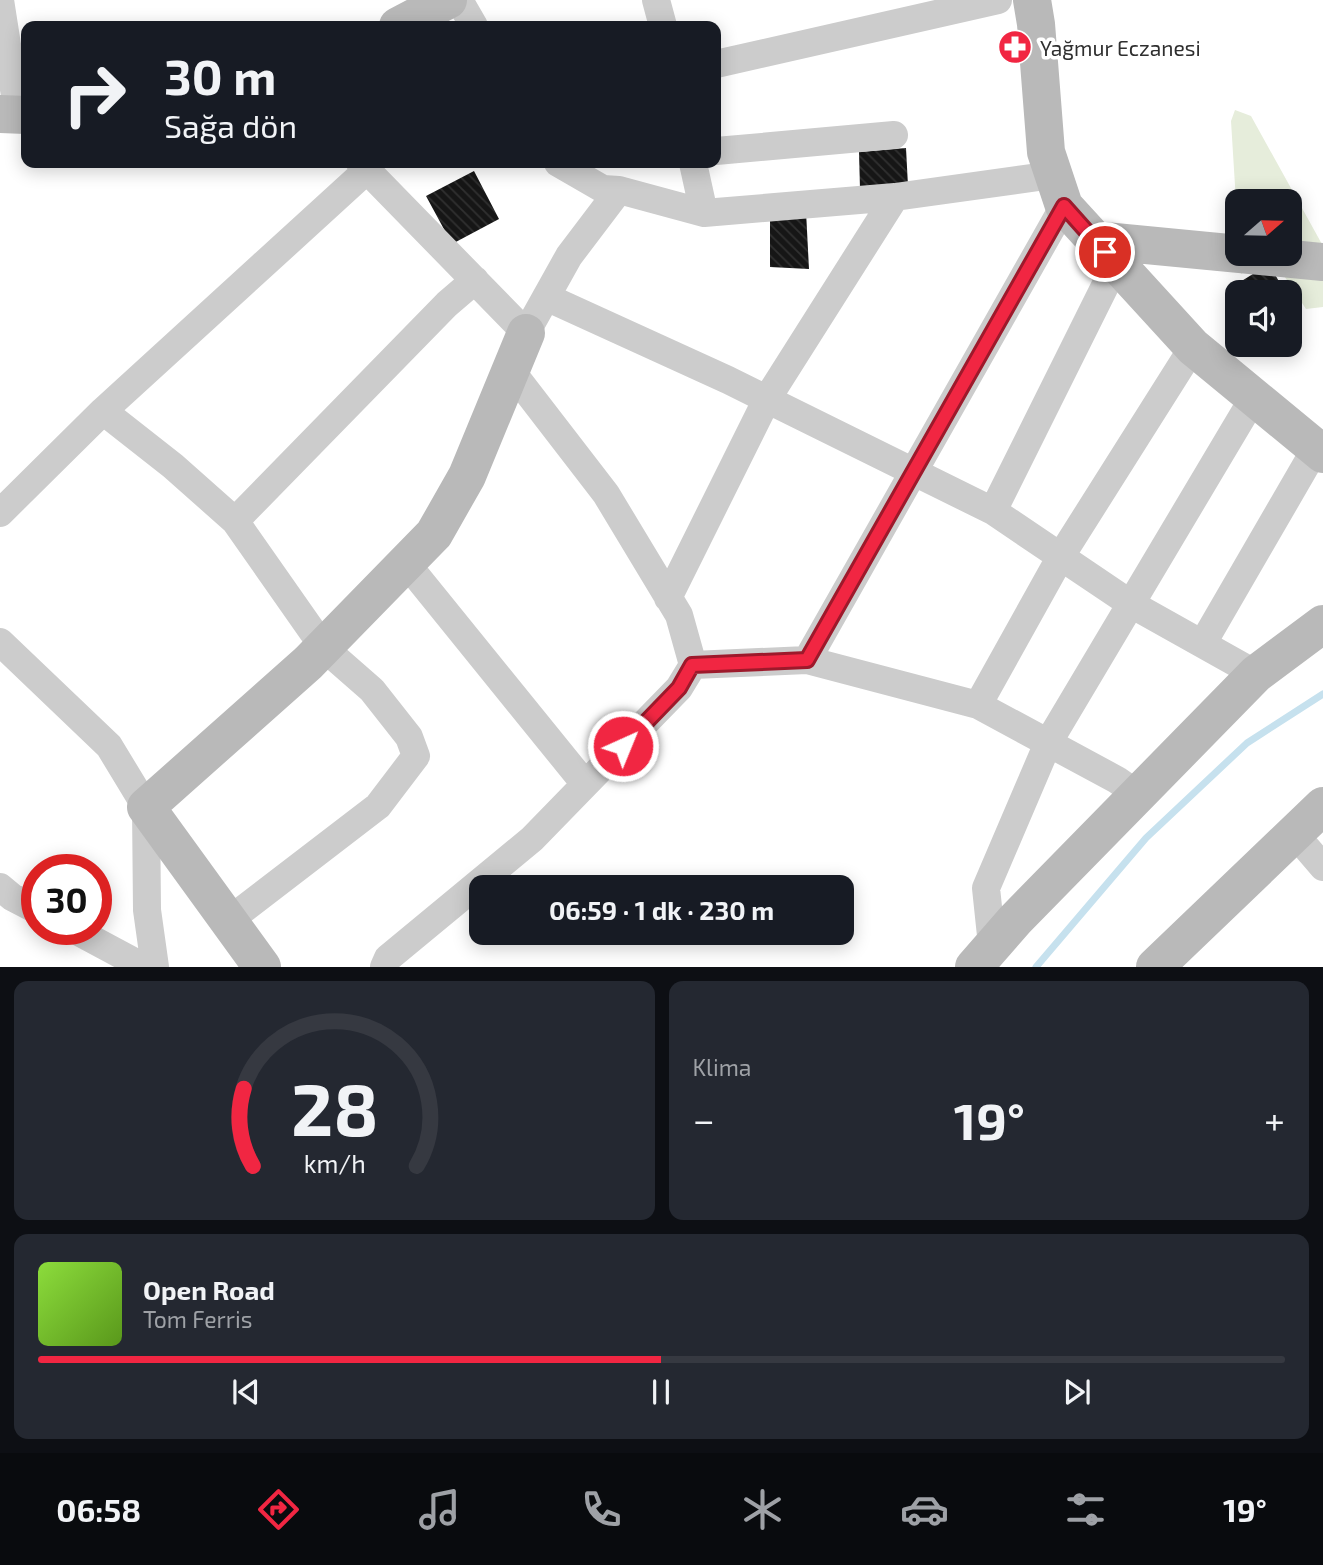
<!DOCTYPE html>
<html lang="tr">
<meta charset="utf-8">
<style>
:root{--surface:#171b24;--page:#242831;--text:#f1f3f6;--muted:#9ea1a6;--line:#363941;--accent:#f12642}
body{margin:0;font-family:"Exo 2",sans-serif;background:var(--page);color:var(--text);height:100vh;display:flex;flex-direction:column;font-size:26px;white-space:nowrap}
*{box-sizing:border-box;margin:0}
p{font-size:23px;color:var(--muted)}
.icon{flex:none;width:38px;height:38px;fill:none;stroke:currentColor;stroke-width:2;stroke-linecap:round;stroke-linejoin:round}
.map{position:relative;height:967px;overflow:hidden}
.details{display:flex;flex-direction:column;gap:14px;padding:14px;background:#0d0f14;flex:1}
.details>*{flex:none}
.hud{position:absolute;left:21px;top:21px;width:700px;height:147px;border-radius:14px;box-shadow:0 4px 18px #0003;background:#171b24;color:var(--text);overflow:hidden}
.needle{width:46px;rotate:70deg}
.tools{position:absolute;left:1225px;top:189px;display:grid;gap:14px}
.tools a{display:grid;place-items:center;width:77px;height:77px;border-radius:14px;background:var(--surface);box-shadow:0 4px 18px #0003;font-size:35px}
.speed{position:absolute;left:21px;top:854px;display:flex;gap:14px;font-size:35px;font-weight:700;text-align:center}
.speed>*{display:grid;place-content:center;width:91px;height:91px;border-radius:50%;background:var(--surface);box-shadow:0 4px 18px #0003;line-height:1}
.speed .limit{border:10px solid #d22;background:#fff;color:#111}
.pin{position:absolute;display:grid;place-items:center;width:60px;height:60px;color:#fff;margin:-30px;border:4px solid #fff;border-radius:50%;box-shadow:0 2px 7px #0007}
.me{position:absolute;width:77px;margin:-38px;rotate:44deg;stroke-linejoin:round;filter:drop-shadow(0 0 5px #0008)}
.turn{display:flex;align-items:center;gap:24px;height:147px;padding:0 28px;font-size:32px}
.turn .icon{width:91px;height:91px;stroke-width:2.5}
.turn b{display:block;font-size:49px;line-height:60px}
.big{font-size:52px;font-weight:700;line-height:1.1}
.details .widget{flex:1;display:flex;flex-direction:column;justify-content:center;gap:10px;min-width:0;padding:0 24px;border-radius:14px;background:var(--page)}
.details .dial{align-items:center;gap:0}
.dial svg{height:182px;overflow:visible;fill:none;stroke:var(--line);stroke-width:7;stroke-linecap:round;text-anchor:middle}
.dial text{fill:var(--text);stroke:none}
.song{display:flex;align-items:center;gap:21px}
.cover{width:84px;height:84px;border-radius:10px;background:linear-gradient(135deg,hsl(90 70% 55%),hsl(90 70% 35%))}
.played{height:7px;border-radius:4px;background:linear-gradient(90deg,var(--accent) 50%,var(--line) 50%)}
.keys{display:flex;justify-content:space-around;direction:ltr}
.heat{display:flex;justify-content:space-between;align-items:center;font-size:38px;direction:ltr}
.details .tiles{flex:1;display:grid;gap:14px;grid-template-columns:1fr 1fr}
.widget:last-child{grid-column:span 2}
.trip{position:absolute;left:469px;top:875px;width:385px;height:70px;border-radius:14px;background:var(--surface);box-shadow:0 4px 18px #0003;font-weight:700;line-height:70px;text-align:center}
.dock{display:flex;height:112px;justify-content:space-around;align-items:center;background:#090b0e;color:var(--muted)}
.dock .icon{width:49px;height:49px}
.dock .current{color:var(--accent)}
.dock b{font-size:32px;color:var(--text)}
.map>svg:first-child{display:block}
</style>
<div class="map">
<svg width="1323" height="967" viewBox="0 0 1323 967">
<defs>
<pattern id="building-back-hatch" width="6" height="6" patternUnits="userSpaceOnUse" patternTransform="scale(1.75)"><rect width="6" height="6" fill="#161616"/><path d="M-1 5l2 2M0 0l6 6M5-1l2 2" fill="none" stroke="#303030"/></pattern>
</defs>
<rect width="100%" height="100%" fill="#fff"/>
<!-- green -->
<path fill="#e6eddb" d="M1235,110L1251,116L1323,246V307L1306,309L1271,256L1241,274L1240,254H1290V201H1237V218L1231,121Z"/>
<g fill="none" stroke-linecap="round" stroke-linejoin="round">
<!-- stream -->
<path stroke="#c6e1ee" stroke-width="7" d="M1036,967L1146,838L1247,743L1323,694"/>
</g>
<!-- building -->
<path fill="url(#building-back-hatch)" d="M906,148L908,186L860,189L859,152Z
M474,171L499,219L452,244L426,196Z
M770,211H806L809,269L770,267Z
M1269,264L1285,292H1235L1232,287Z"/>
<g fill="none" stroke-linecap="round" stroke-linejoin="round">
<!-- street -->
<path stroke="#ccc" stroke-width="28" d="M0,0L18,115
M459,0L474,26
M656,0L663,26
M716,64L998,0
M716,151L894,135
M360,163L526,333L569,256L619,190
M558,163L603,189L619,190L704,213
M693,163L704,213L895,197L1053,175
M546,297L728,380L993,511L1131,604L1256,674
M103,411L367,170
M993,511L1116,264
M0,513L103,411L173,466L235,521L324,648L372,690L409,737L416,756L378,806L228,921
M235,521L447,304L475,280
M406,563L585,784
M668,598L767,399L895,197
M0,642L109,746L146,807L147,910L155,967
M1203,643L1316,448
M807,660L1064,206
M693,665L807,660L978,705L1117,780L1137,794
M978,705L1061,556L1193,347
M1293,832L1323,867
M0,887L12,897L37,910
M73,929L144,967
M992,945L986,888L1048,743L1254,397
M384,967L388,958L532,839L679,688L693,665L679,615L606,494L512,372"/>
<!-- secondary -->
<path stroke="#b9b9b9" stroke-width="38" d="M1032,0L1036,24L1046,152L1064,206L1193,347L1323,454
M398,26L448,0
M0,114L26,115
M1094,240L1323,262
M262,967L146,807L308,663L434,534L467,476L526,333
M974,967L1015,920L1256,674L1323,624
M1155,967L1323,806"/>
</g>
<g fill="none" stroke-linecap="round" stroke-linejoin="round">
<!-- route casing -->
<g stroke="#9d192b" stroke-width="18">
<path id="route" d="M623,746L679,688L692,665L807,660L1064,206L1105,252"/>
</g>
<!-- route -->
<use href="#route" stroke="#f12642" stroke-width="12"/>
</g>
<!-- icons -->
<defs>
<g id="pharmacy-disc" transform="scale(1.75)"><circle r="9.5" fill="#f12642" stroke="#fff"/><path d="M-2-6h4v4h4v4h-4v4h-4v-4h-4v-4h4Z" fill="#fff"/></g>
</defs>
<g fill-rule="evenodd">
<use href="#pharmacy-disc" x="1015" y="47"/>
</g>
<g text-anchor="middle" dominant-baseline="central" stroke-width="7" stroke-linejoin="round" paint-order="stroke">
<!-- poi labels -->
<g font-size="21" fill="#2f2f2f" stroke="#fff" text-anchor="start">
<text x="1040" y="47">Yağmur Eczanesi</text>
</g>
</g>
</svg>
<div class="tools">
<a><svg class="needle" viewBox="-14 -14 28 28"><path d="M0-13l5 13h-10z" fill="#e53935"/><path d="M0 13l5-13h-10z" fill="#9ea1a6"/></svg></a>
<a><svg class="icon" aria-label="sound" viewBox="0 0 24 24"><path d="M4 9h4l5-4v14l-5-4H4zM17 9q2 3 0 6"/></svg></a>
</div>
<div class="speed"><div class="limit">30</div></div>
<div class="pin" style="left:1105px;top:252px;background:#d93025"><svg class="icon" aria-label="arrive" viewBox="0 0 24 24"><path d="M6 21V4h12l-3 4 3 4H6"/></svg></div>
<svg class="me" style="left:623px;top:746px" viewBox="-20 -20 40 40"><circle r="17" fill="#f12642" stroke="#fff" stroke-width="3"/><path d="M0-11L8 9 0 5-8 9z" fill="#fff"/></svg>
<div class="trip">06:59 · 1 dk · 230 m</div>
<div class="hud">
<div class="turn"><svg class="icon" aria-label="right" viewBox="0 0 24 24"><path d="M7 20v-9h11M14 6l5 5-5 5"/></svg><div><b>30 m</b>Sağa dön</div></div>
</div>
</div>
<section class="details">
<div class="tiles">
<div class="widget dial"><svg viewBox="0 0 100 80">
<path d="M14 69A42 42 0 1 1 86 69"/>
<path d="M14 69A42 42 0 0 1 10 35" stroke="#f12642"/>
<text x="50" y="56" font-size="32" font-weight="700">28</text>
<text x="50" y="72" font-size="11">km/h</text>
</svg></div>
<div class="widget"><p>Klima</p>
<div class="heat"><a>−</a><b class="big">19°</b><a>+</a></div>
</div>
<div class="widget">
<div class="song"><i class="cover"></i><div><b>Open Road</b><p>Tom Ferris</p></div></div>
<div class="played"></div>
<div class="keys"><svg class="icon" aria-label="previous" viewBox="0 0 24 24"><path d="M18 5L8 12l10 7zM5 5v14"/></svg><svg class="icon" aria-label="pause" viewBox="0 0 24 24"><path d="M8 5v14M16 5v14"/></svg><svg class="icon" aria-label="next" viewBox="0 0 24 24"><path d="M6 5l10 7-10 7zM19 5v14"/></svg></div>
</div>
</div>
</section>
<nav class="dock">
<b>06:58</b>
<svg class="icon current" aria-label="directions" viewBox="0 0 24 24"><path d="M12 3l9 9-9 9-9-9zM9 14v-3h6M13 9l2 2-2 2"/></svg>
<svg class="icon" aria-label="music" viewBox="0 0 24 24"><path d="M9 18V5l10-2v13"/><circle cx="6" cy="18" r="3"/><circle cx="16" cy="16" r="3"/></svg>
<svg class="icon" aria-label="phone" viewBox="0 0 24 24"><path d="M5 4h4l2 5-3 2q2 4 5 5l2-3 5 2v4C11 20 4 13 5 4z"/></svg>
<svg class="icon" aria-label="climate" viewBox="0 0 24 24"><path d="M12 3v18M4 7l16 10M4 17L20 7"/></svg>
<svg class="icon" aria-label="car" viewBox="0 0 24 24"><path d="M5 17H2v-5l4-1 3-4h7l3 4 3 1v5h-3M9 17h6M6 11h13"/><circle cx="7" cy="17" r="2"/><circle cx="17" cy="17" r="2"/></svg>
<svg class="icon" aria-label="filters" viewBox="0 0 24 24"><path d="M4 7h16M4 17h16"/><circle cx="9" cy="7" r="2"/><circle cx="15" cy="17" r="2"/></svg>
<b>19°</b>
</nav>
